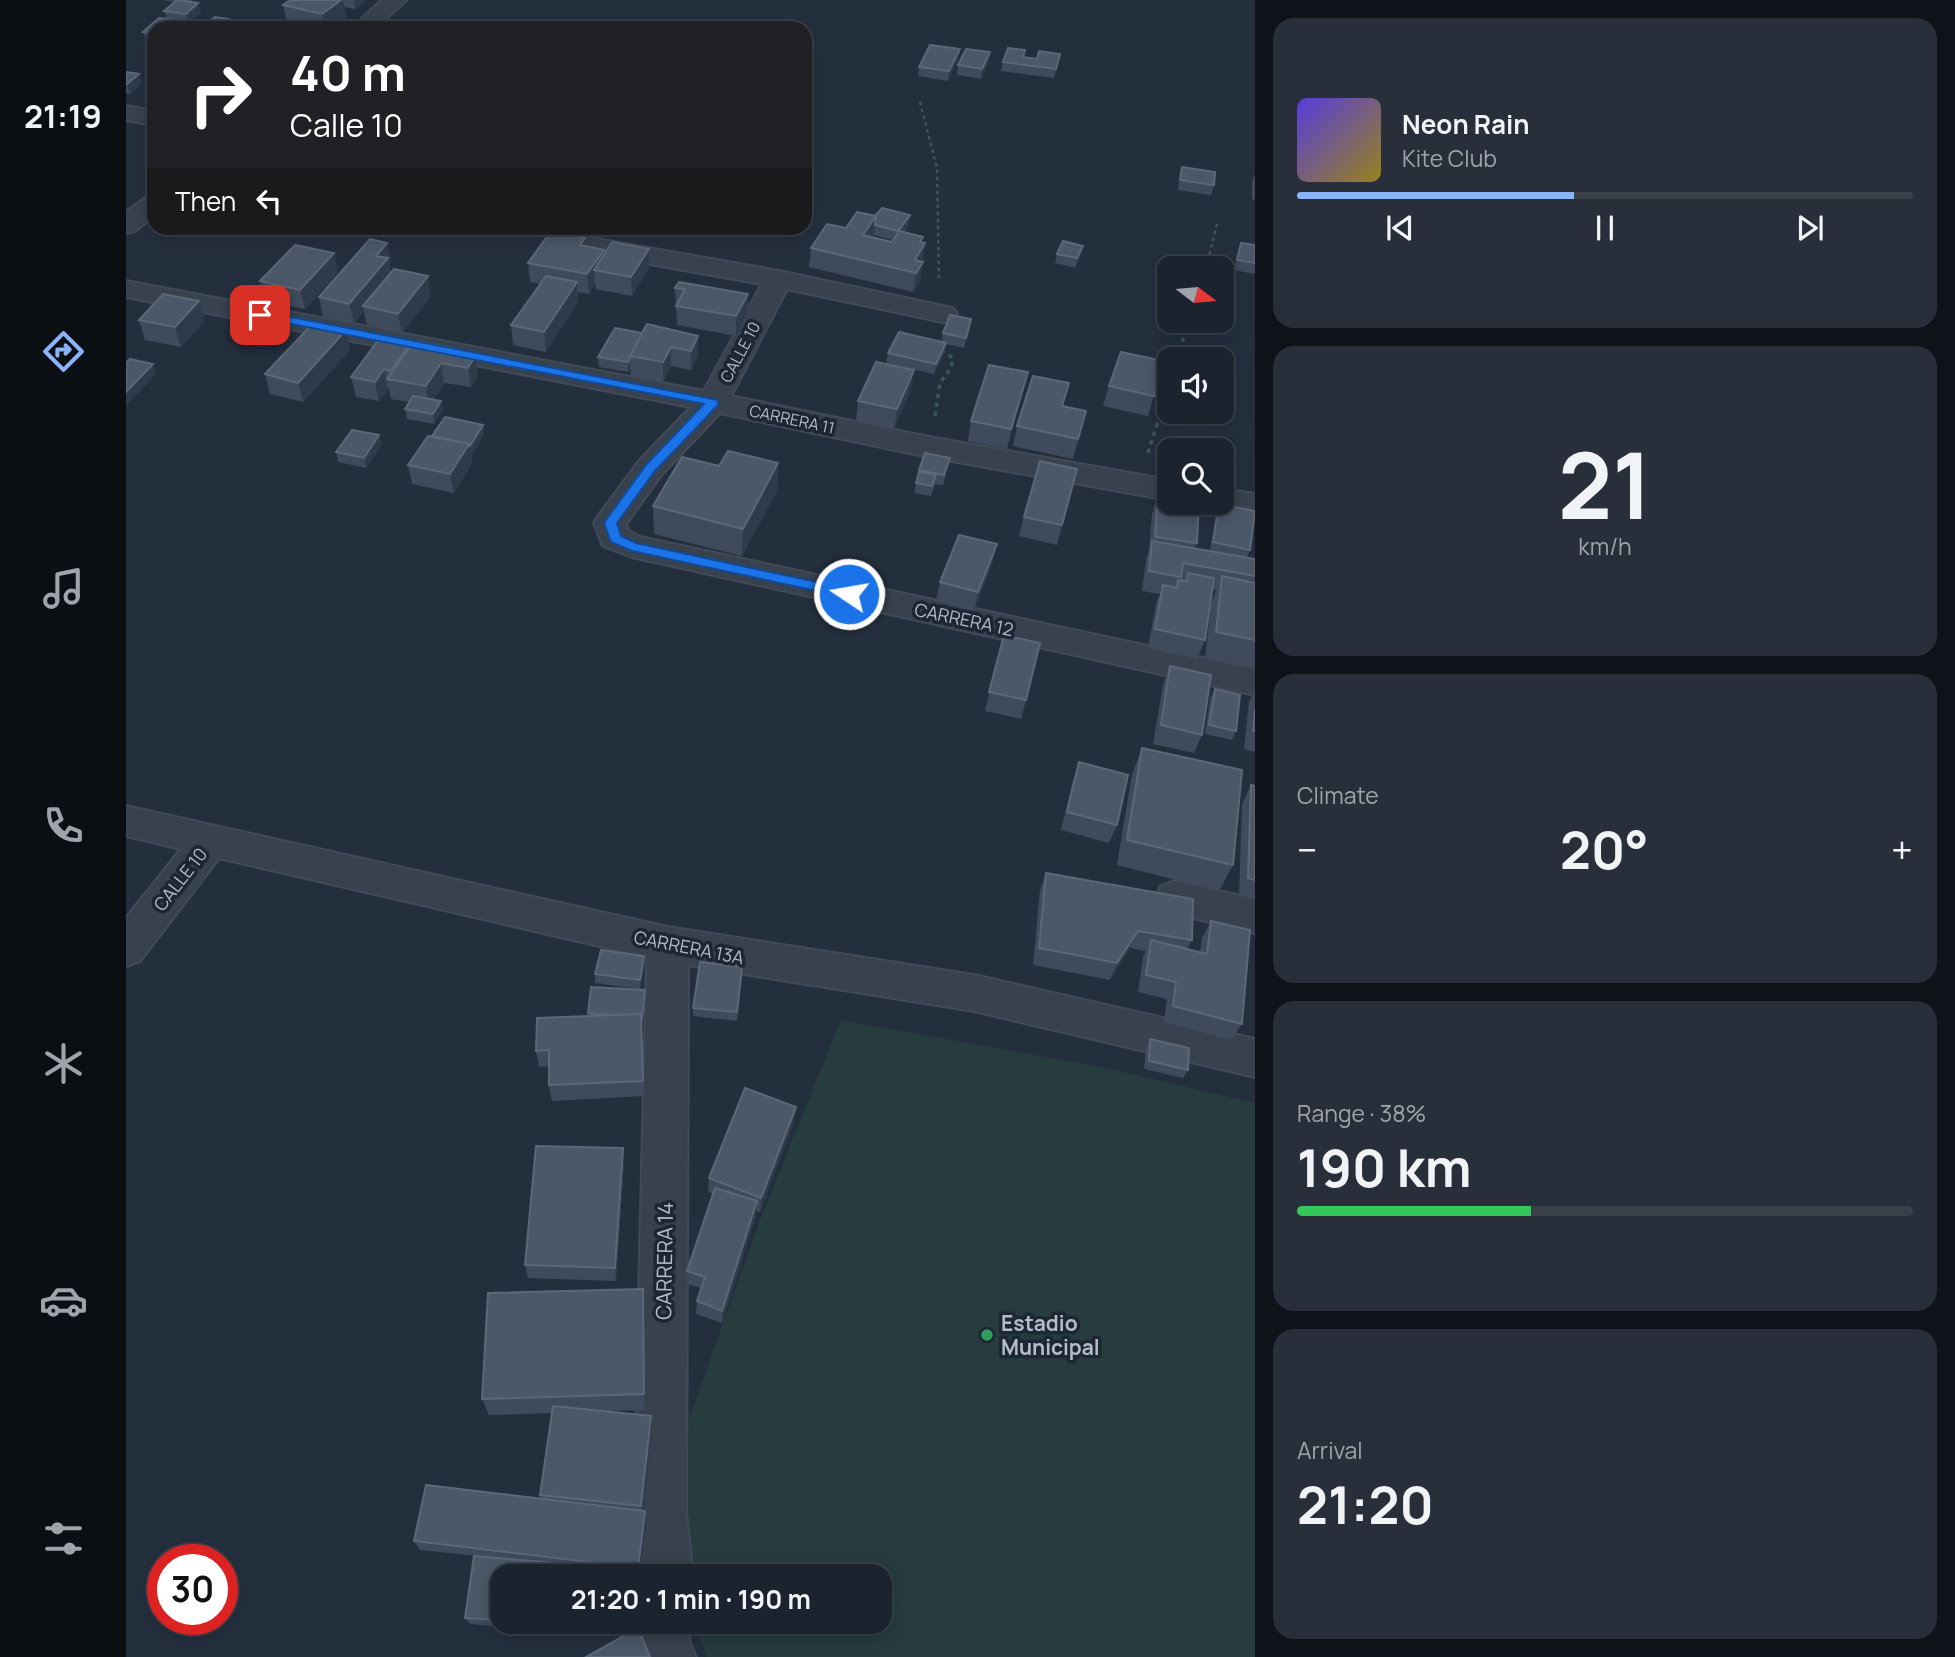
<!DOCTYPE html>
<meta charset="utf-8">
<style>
:root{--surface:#1b232e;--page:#282f3a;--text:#f1f3f6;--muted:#a0a4aa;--line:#39404a;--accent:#8ab4f8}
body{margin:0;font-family:Manrope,sans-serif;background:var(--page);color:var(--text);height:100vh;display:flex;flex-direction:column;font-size:26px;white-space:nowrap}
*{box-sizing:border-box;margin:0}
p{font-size:23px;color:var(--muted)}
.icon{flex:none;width:38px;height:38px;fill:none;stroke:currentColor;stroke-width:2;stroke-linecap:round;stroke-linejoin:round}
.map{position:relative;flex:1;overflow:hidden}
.drawer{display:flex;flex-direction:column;gap:18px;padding:18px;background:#0f1319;width:700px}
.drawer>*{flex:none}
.guide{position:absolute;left:21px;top:21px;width:665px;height:214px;border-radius:21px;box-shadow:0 4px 18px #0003,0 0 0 2px var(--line);background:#202124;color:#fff;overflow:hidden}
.needle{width:46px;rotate:106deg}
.fabs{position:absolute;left:1031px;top:256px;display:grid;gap:14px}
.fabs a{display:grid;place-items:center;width:77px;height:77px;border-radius:14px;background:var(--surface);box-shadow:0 4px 18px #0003,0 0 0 2px var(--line);font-size:35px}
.speed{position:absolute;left:21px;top:1544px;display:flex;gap:14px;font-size:35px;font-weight:700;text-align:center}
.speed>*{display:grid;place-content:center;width:91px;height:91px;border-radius:50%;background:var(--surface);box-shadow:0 4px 18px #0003,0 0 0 2px var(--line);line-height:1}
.speed .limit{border:10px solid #d22;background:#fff;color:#111}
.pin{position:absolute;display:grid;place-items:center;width:60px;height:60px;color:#fff;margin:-30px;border-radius:14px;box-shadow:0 4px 10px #0006}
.me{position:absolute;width:77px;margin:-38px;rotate:282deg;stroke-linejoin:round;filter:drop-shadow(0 0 5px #0008)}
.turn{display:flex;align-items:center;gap:24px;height:147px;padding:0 28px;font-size:32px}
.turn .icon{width:91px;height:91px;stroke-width:2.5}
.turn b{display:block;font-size:49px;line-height:60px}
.then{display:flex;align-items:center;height:66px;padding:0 28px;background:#0003;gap:14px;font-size:26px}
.big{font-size:52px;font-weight:700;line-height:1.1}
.drawer .widget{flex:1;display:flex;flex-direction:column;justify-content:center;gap:10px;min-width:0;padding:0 24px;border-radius:21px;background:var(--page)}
.drawer .dial{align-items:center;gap:0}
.dial b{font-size:91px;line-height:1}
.song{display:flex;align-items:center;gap:21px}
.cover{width:84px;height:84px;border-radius:10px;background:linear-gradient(135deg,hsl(250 70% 55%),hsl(50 70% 35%))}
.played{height:7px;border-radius:4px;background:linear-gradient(90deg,var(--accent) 45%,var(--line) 45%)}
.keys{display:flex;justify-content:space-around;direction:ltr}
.heat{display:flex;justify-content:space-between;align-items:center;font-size:38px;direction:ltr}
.charge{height:10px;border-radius:5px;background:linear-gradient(90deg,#34c759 38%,var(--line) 0)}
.trip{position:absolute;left:364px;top:1564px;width:402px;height:70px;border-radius:21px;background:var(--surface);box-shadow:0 4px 18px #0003,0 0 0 2px var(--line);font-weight:700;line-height:70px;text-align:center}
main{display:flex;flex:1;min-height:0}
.menu{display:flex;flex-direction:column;width:126px;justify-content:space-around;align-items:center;background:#0b0e12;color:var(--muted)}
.menu .icon{width:49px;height:49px}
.menu .selected{color:var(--accent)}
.menu b{font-size:32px;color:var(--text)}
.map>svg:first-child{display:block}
</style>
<main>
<nav class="menu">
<b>21:19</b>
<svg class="icon selected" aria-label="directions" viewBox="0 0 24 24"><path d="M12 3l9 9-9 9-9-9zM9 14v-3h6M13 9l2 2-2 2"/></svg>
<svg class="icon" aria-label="music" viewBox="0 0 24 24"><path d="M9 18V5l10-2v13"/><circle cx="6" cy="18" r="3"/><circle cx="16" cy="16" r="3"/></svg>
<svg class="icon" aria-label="phone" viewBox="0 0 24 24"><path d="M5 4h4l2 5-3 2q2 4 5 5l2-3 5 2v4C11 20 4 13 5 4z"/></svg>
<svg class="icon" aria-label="climate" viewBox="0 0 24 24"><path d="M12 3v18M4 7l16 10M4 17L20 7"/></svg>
<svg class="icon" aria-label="car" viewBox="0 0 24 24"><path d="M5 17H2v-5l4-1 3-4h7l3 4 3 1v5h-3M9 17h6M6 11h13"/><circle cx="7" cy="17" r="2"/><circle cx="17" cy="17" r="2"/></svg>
<svg class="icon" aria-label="filters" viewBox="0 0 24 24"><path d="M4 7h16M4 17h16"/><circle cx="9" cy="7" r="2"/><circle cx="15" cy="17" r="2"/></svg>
</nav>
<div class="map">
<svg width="1129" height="1657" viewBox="0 0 1129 1657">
<rect width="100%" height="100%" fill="#242f3e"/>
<!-- green -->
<path fill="#263c3f" d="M715,1020L975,1067L1129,1103V1657H581L568,1622H754V1577H555L549,1457L637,1212Z"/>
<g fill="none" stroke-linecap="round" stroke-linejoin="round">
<!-- street casing -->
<g stroke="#414a57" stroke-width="4">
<path id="street" d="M256,0H280L250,28H226Z
M0,106L28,111V125L0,120Z
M28,195V216L9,231L0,233V212L19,198Z
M443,234L653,271L817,306L827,308L831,314L827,320L817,322L661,289L605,396L798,436L1043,480V500L798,456L594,413L535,475L500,524L503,531L514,537L1129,669V695L506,557L477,546L468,523L473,515L513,461L565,407L0,297V281L578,391L636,284L434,248L430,242L434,236Z
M1096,489L1129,494V516L1085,506L1082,502H1096Z
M0,806L542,927L848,975L1129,1039V1077L848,1011L562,965L560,1513L567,1577H513L508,1513L521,957L93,858L14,961L0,966V918L55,849L0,836Z
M1049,881L1129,899V933L1035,910L1029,898L1035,886Z
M511,1622H565L563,1641L570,1657H514L509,1641Z"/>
</g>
<!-- path-far1 -->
<path stroke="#3f5557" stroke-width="2.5" stroke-dasharray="3.5 3.5" stroke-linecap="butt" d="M794,102L811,168L813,282
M1080,268L1092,220"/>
<!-- path -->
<path stroke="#3f5557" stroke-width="3.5" stroke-dasharray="4.5 4.5" stroke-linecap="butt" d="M1051,359L1063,320
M809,416L814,383L825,368L827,358L814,349
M1022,453L1043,386"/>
<!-- street -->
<use href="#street" fill="#38414e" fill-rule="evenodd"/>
</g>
<!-- wall -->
<path fill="#3f4b5c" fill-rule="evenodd" d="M36,0H66L64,2L75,12L63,23H60L28,28V42L20,41L17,32L41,19L38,11L49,2Z
M164,0H240L229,9L218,7L220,17L205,28H181L161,23L157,5Z
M898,57L932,63L928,78L875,71L877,62Z
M832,59L822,81L792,76L793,67Z
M863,61L855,79L831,75L832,65Z
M0,72L13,74L16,83L4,94L0,93Z
M1056,167L1088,185L1085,195L1052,190Z
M1129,174V200L1126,199V182Z
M784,215L783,225L778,232L799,243L794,281L787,292L683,267L685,248L749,216ZM748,235L767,240L766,242L747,237Z
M459,238L460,246L478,255L523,249V268L506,296L470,289L469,284L463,294L452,292V301L420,352L387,345L385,325L414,284L404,282L402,263Z
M261,243L265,262L263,264L265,273L305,296L276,333L241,326L238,311L228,323L197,317L193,297Z
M1115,243L1129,245V274L1108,270Z
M931,254L955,256L949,268L929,263Z
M212,272L179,309L139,301L134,281Z
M549,288L622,294L621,313L610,336L551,325Z
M13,320H79L55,347L19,340Z
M521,324L572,336V355L565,370L545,366L537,382L505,376L504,368L502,372L473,367L472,357L489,328L516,333Z
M844,329L838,348L820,344L818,353L808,374L760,363L762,353L816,342L817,333Z
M286,341L287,344L325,348V352L352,376L345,387L318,383L307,400L316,411L308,424L281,419L279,409L283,402L265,399L263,389H262L253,401L230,397L225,377Z
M224,350L177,402L144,394L139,374Z
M1038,361L1022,416L977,406L983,386Z
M902,372L881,449L842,441L845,421Z
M785,389L768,429L730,421L732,401Z
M937,407L960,411L947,459L887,446L891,426Z
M357,425L358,435L345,456L346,463L328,493L286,484L282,465L306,436Z
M253,435L255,445L240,468L212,462L210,452Z
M824,458L817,485L809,484L805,496L788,493L793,470Z
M652,463L651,491L616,556L528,534L527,506L593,466Z
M951,469L931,545L893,536L898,517Z
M1032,495L1071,543L1069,548L1084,551L1090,514L1093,504L1124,550L1121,557L1129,559V669L1079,659L1085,604L1090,590L1087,589L1079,640L1071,659L1022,648L1030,604L1034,594L1016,591L1020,560L1023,550L1026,514Z
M871,544L866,564L848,611L810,601L814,582Z
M878,635L900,700L895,719L859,711Z
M1044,666L1076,735L1068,753L1027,744L1037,685Z
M1089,689L1110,731L1106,740L1079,734L1084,699Z
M1129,689V752L1118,749L1123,702Z
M1016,748L1107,865L1093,891L991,865L1006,774Z
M953,762L991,825L983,843L935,830L947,780Z
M1125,785L1129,786V899L1113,896L1116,804Z
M920,873L1066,940L1061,949L1074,953L1076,938L1085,921L1116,1024L1105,1040L1038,1022L1041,999L1012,992L1017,957L1020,951L1004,948L984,980L907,965L914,890Z
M519,964L514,989L469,983V974Z
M616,975L611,1021L567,1016V1008Z
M519,990V999L516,1026H515L518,1096L426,1101L423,1085V1066L413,1067L410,1051L462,1016V1013Z
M1024,1039L1062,1070L1057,1078L1018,1069L1020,1048Z
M668,1122L634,1212L630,1211V1215L596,1323L570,1314L571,1301L575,1288L561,1284V1271L587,1194L582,1192L583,1178Z
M498,1163L490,1281L402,1278L399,1265Z
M518,1307L519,1410L480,1411L526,1426L517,1511H519L520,1520L514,1576L502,1574V1577H376V1622H498L497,1636L344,1624L339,1618L352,1556L294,1550L288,1541L415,1499L414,1495L426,1413L363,1415L356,1399Z"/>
<!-- shaded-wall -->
<path fill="#2f3b4b" d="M215,0H217L220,17L205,28H199L196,14Z
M228,0H240L229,9Z
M72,3L75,12L63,23L60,14Z
M102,19L104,28H91Z
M59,21L61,28H52Z
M834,49L832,59L822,81L823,71Z
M864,52L863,61L855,79L856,69Z
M13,74L16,83L4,94L1,84Z
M784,215L783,225L770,241L772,231Z
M750,216L748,236L735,254L737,235Z
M797,237L796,249L799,243L797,262L789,260L794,242Z
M459,238L461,257L454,245Z
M261,243L265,262L263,264L265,278L237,306L238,311L228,323L223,304L250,256Z
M957,246L955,256L949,268L951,258Z
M523,249V268L506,296L505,277Z
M478,250L479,269L468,270L469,284L463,294L461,274Z
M208,253L212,272L179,309L174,290Z
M797,262L794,281L787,292L790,273Z
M302,276L305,296L276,333L272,314Z
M451,282L452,301L420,352L418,332Z
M622,294L621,313L610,336V316Z
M73,301L79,320L55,347L49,327Z
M845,319L844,329L838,348L840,338Z
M220,330L224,350L177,402L172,383Z
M572,336V355L565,370V351Z
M286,341L290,361L267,380L265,371Z
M820,343L818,353L808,374L810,364Z
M545,347V366L537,382V362Z
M349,356L352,376L345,387L342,368Z
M504,358V368L502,372V362Z
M315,363L318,383L303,406L300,386Z
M27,364L30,374L0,406V392Z
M258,369L262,389L253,401L249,382Z
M788,370L785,389L768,429L771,409Z
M902,372L897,391L881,449L885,429Z
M315,401L316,411L308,424L307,414Z
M357,425L358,435L345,456L346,463L328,493L324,474Z
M253,435L255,445L240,468L238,458Z
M652,463L651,491L616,556L617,529Z
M871,544L866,564L848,611L852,592Z
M1012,931L1004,948L984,980L991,963Z
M518,956L519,964L514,989V980Z
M519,990V999L516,1026V1018Z
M670,1107L668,1122L634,1212L635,1198Z
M497,1148L498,1163L490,1281L489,1268Z
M631,1201L630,1215L596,1323V1311Z
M517,1289L518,1307L519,1410L518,1394Z
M525,1416L526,1426L517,1515L515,1506Z
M519,1511L520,1520L514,1576L512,1568Z
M496,1622H498L497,1636L495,1630Z"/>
<!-- building -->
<path fill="#4b5868" stroke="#5c6777" stroke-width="2" d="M51,0H52L72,3L60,14L38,11Z
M164,0H215L196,14L157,5Z
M89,17L102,19L91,28H75Z
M33,18L59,21L52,28H28V33L17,32Z
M804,45L834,49L823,71L793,67Z
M882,48L899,50L897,57L911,59L913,51L934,54L930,69L877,62Z
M840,49L864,52L856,69L832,65Z
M0,72L13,74L1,84H0Z
M1056,167L1089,172L1088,185L1054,180Z
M756,208L784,215L772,231L749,225L750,216H749Z
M731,212L750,216L737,235L766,242L773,231L797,237L794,242L799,243L789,260L797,262L790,273L685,248L701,224L720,228Z
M425,231L459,238L454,245L478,250L461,274L402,263Z
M244,239L261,243L250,256L262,258L223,304L193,297Z
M937,241L957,246L951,258L931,254Z
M486,242L523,249L505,277L468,270Z
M1115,243L1129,245V263L1111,260Z
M169,245L208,253L174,290L134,281Z
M268,269L302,276L272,314L237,306Z
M420,276L451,282L418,332L385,325Z
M553,282L622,294L610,316L550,306L559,289L549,288Z
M37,294L73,301L49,327L13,320Z
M824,315L845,319L840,338L817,333Z
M188,322L220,330L172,383L139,374Z
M521,324L572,336L565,351L545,347L537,362L504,356Z
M489,328L516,333L502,362L472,357Z
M773,332L820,343L810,364L762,353Z
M256,335L286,341L265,371L258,369L249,382L225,377Z
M288,341L325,348L322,352L349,356L342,368L315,363L300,386L261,379Z
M995,352L1038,361L1028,396L983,386Z
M4,359L27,364L0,392V363Z
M750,362L788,370L771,409L732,401Z
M863,365L902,372L885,429L845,421Z
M907,376L943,383L936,406L960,411L952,439L891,426Z
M287,396L315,401L307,414L279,409Z
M319,417L357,425L344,446L343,444L306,436Z
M226,430L253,435L238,458L210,452Z
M302,436L343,444L324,474L282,465Z
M602,451L652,463L617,529L527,506L556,457L593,466Z
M799,453L824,458L818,475L793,470Z
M914,461L951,469L936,525L898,517Z
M793,472L810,475L806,486L790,483Z
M1032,495L1043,496V502H1073L1071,543L1029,537Z
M1093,504L1129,511L1124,550L1087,542Z
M833,535L871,544L852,592L814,582Z
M1026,541L1129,559V576L1057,563L1055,577L1023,571Z
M1062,573L1088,578L1079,640L1029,629L1037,585L1051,588L1052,580L1061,581Z
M1096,576L1129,583V640L1090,632Z
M878,635L914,643L900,700L863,692Z
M1044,666L1085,675L1076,735L1035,725Z
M1089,689L1114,695L1110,731L1083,725Z
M1129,709V731H1127Z
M1016,748L1116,770L1107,865L1001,840Z
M953,762L1002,775L991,825L941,812Z
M1125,785L1129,786V880L1122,878Z
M920,873L1067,899L1066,940L1012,931L991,963L913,948Z
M1085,921L1124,930L1116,1024L1047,1006L1050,982L1020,975L1025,940L1081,954Z
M475,950L518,956L514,980L469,974Z
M574,962L616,967L611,1012L567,1008Z
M465,987L519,990L516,1018H515V1014L484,1015L462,1013Z
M515,1014L517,1081L423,1085V1050L410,1051L411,1018Z
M1024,1039L1063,1048L1062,1070L1023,1061Z
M619,1088L670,1107L635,1198L583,1178Z
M410,1146L497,1148L489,1268L399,1265Z
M589,1188L631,1201L596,1311L571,1301L579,1277L561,1271Z
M517,1289L518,1394L356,1399L362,1293Z
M427,1406L525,1416L515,1506L414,1495Z
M300,1485L519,1511L512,1568L288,1541Z
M348,1556L501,1569L500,1577H376V1620L339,1618Z
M400,1622H496L495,1630Z
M512,1628L524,1657H460Z"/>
<!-- route -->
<path fill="#1a73e8" stroke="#114b97" stroke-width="2" d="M134,311L592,400V405L529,471L491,523L495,536L510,543L723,589L730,594L723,598L506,551L485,542L478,523L480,520L520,465L578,404L129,317V312Z"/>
<!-- markers -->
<circle fill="#2e9e5b" stroke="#1d2633" stroke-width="2.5" cx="861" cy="1335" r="7"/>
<g text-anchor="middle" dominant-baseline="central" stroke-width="7" stroke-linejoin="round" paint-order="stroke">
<!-- far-street labels -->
<g font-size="16" fill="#b4bcc9" stroke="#1d2633">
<text transform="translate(614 352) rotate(-62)">CALLE 10</text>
<text transform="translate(666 419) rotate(12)">CARRERA 11</text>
</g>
<!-- street labels -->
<g font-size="18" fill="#b4bcc9" stroke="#1d2633">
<text transform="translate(838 619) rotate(12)">CARRERA 12</text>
<text transform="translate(54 879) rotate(-52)">CALLE 10</text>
<text transform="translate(563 947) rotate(11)">CARRERA 13A</text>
</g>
<!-- near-street labels -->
<g font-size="21" fill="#b4bcc9" stroke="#1d2633">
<text transform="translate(538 1261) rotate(-89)">CARRERA 14</text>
</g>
<!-- near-poi labels -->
<g font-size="21" font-weight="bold" fill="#b4bcc9" stroke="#1d2633" text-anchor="start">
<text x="875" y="1323">Estadio<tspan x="875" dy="24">Municipal</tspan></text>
</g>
</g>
</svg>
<div class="fabs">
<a><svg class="needle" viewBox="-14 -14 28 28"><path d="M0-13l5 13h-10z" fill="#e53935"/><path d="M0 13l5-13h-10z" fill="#a0a4aa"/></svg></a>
<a><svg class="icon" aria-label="sound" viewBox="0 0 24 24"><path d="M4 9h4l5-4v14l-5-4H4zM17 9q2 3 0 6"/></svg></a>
<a><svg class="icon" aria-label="search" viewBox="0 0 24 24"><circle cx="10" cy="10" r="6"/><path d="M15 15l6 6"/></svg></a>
</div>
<div class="speed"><div class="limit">30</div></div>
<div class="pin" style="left:134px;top:315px;background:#d93025"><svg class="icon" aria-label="arrive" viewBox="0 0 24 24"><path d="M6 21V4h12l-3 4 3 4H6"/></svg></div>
<svg class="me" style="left:723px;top:594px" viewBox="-20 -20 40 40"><circle r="17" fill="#1a73e8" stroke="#fff" stroke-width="3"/><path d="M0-11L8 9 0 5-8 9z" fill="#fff"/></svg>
<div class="trip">21:20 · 1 min · 190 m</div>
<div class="guide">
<div class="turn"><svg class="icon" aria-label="right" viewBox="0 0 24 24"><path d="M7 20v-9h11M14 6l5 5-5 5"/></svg><div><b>40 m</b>Calle 10</div></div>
<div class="then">Then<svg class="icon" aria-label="left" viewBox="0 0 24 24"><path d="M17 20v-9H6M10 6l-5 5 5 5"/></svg></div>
</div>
</div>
<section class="drawer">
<div class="widget">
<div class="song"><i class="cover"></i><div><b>Neon Rain</b><p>Kite Club</p></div></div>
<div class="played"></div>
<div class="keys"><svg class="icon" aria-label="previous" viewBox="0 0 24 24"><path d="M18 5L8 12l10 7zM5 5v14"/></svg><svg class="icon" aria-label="pause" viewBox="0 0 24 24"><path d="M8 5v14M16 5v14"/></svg><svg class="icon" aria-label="next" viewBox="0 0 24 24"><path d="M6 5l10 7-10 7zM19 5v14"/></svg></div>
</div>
<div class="widget dial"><b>21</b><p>km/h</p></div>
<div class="widget"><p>Climate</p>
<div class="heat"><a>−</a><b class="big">20°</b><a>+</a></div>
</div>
<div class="widget"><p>Range · 38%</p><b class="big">190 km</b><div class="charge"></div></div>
<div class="widget"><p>Arrival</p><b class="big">21:20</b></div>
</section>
</main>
